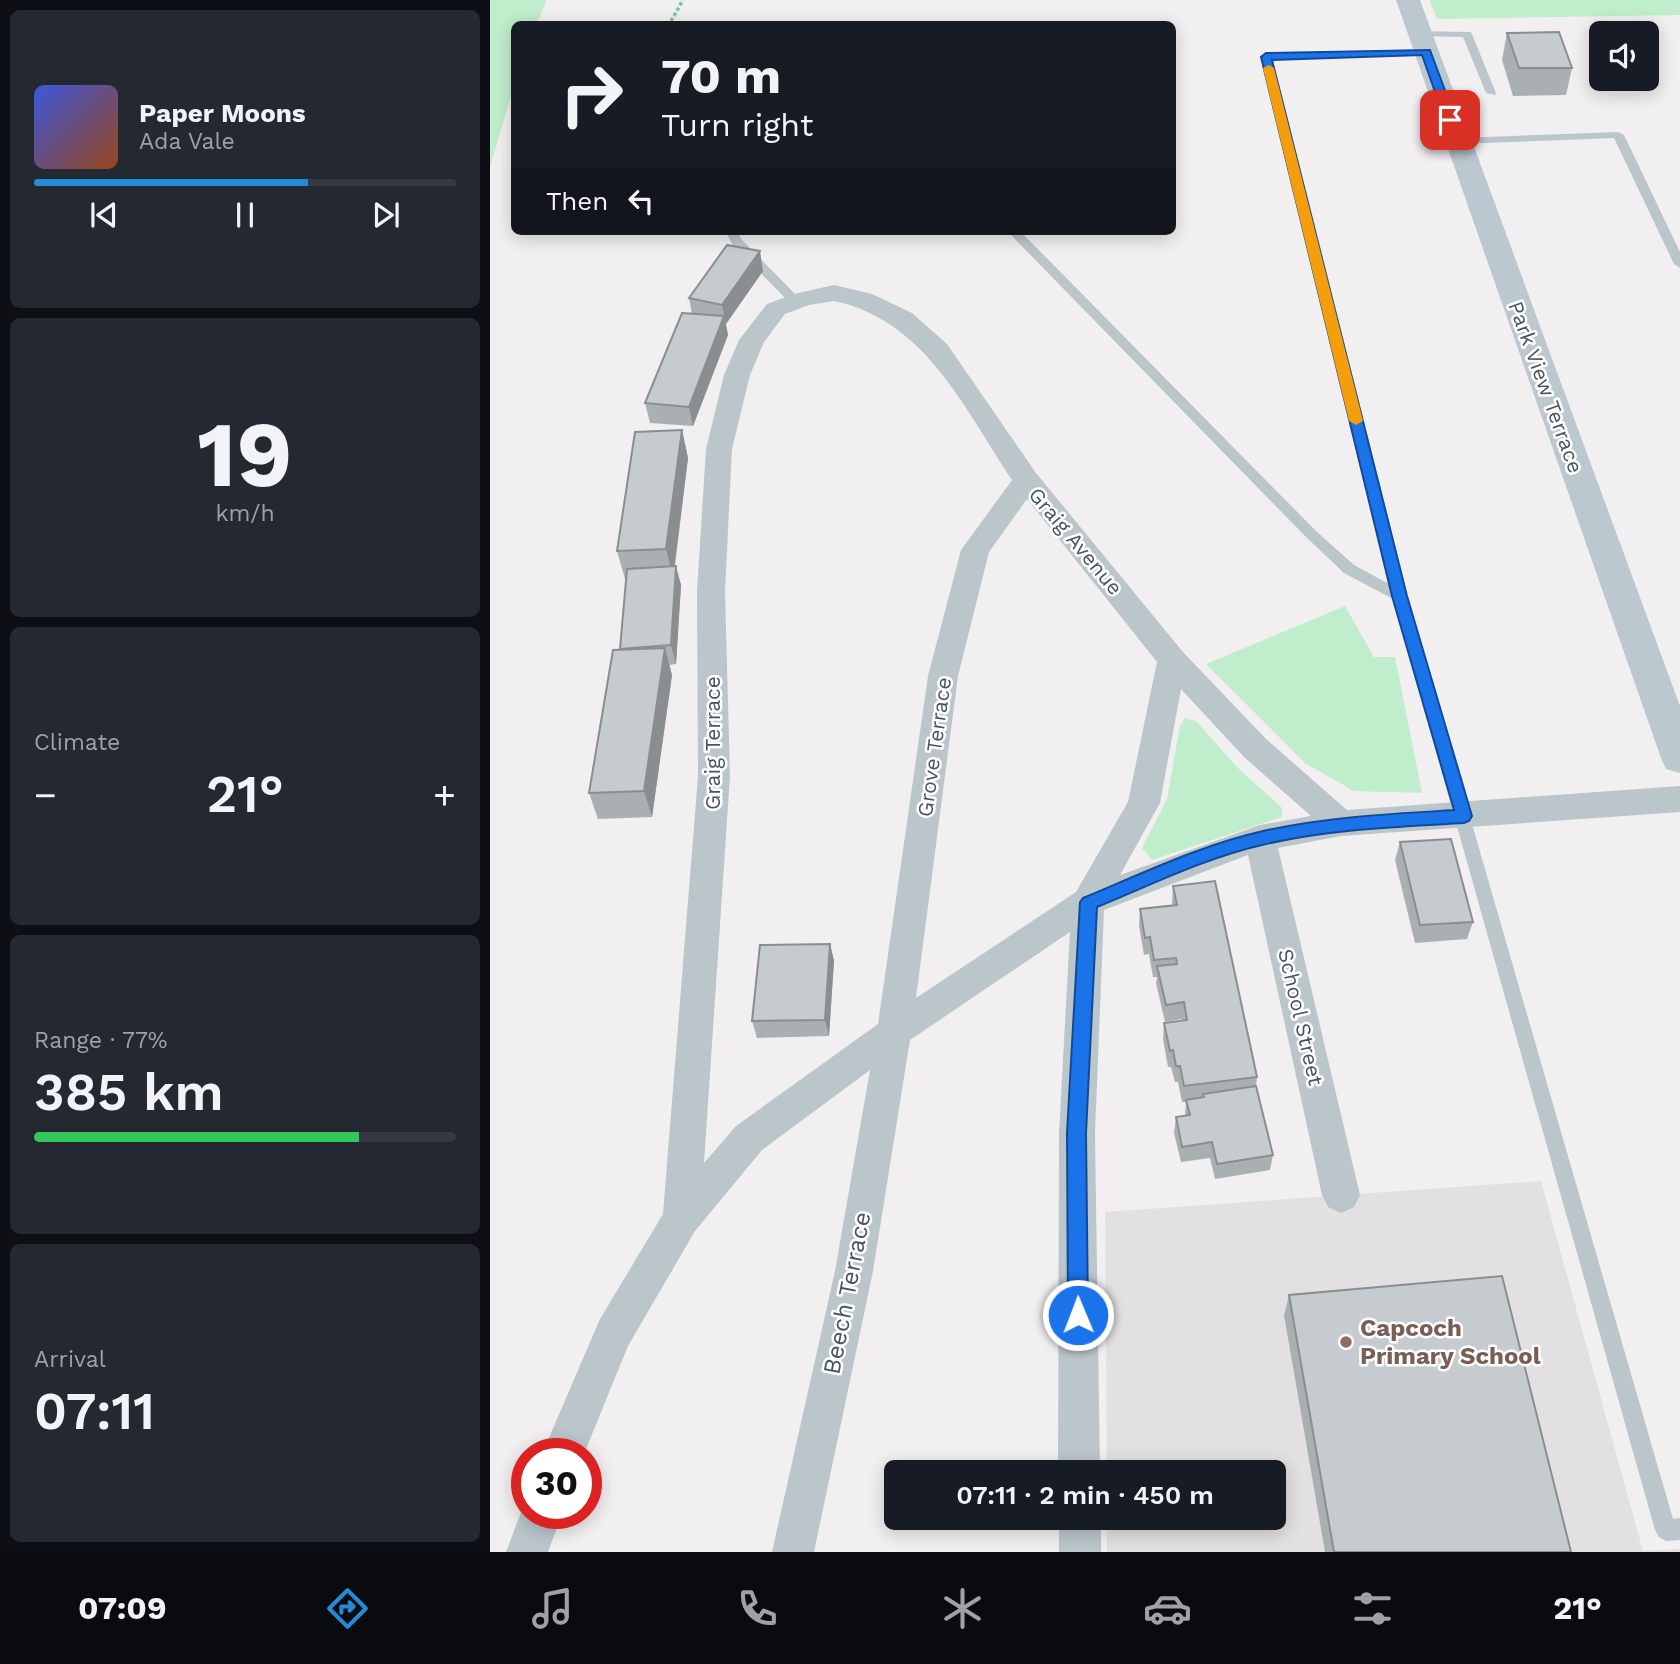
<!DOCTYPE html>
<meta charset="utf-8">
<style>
:root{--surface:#171b24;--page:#242831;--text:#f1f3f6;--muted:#9ea1a6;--line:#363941;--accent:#228cd9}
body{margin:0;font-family:"Work Sans",sans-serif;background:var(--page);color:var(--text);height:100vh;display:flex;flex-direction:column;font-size:26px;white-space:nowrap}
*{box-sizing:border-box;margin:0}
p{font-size:23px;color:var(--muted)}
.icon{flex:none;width:38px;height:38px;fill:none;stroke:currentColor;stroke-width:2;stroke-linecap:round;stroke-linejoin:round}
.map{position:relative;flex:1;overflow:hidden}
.panel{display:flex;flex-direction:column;gap:10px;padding:10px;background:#0d0f14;width:490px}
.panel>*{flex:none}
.hud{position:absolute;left:21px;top:21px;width:665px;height:214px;border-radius:10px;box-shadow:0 4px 18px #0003;background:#171b24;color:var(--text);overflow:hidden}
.buttons{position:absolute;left:1099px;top:21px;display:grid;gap:14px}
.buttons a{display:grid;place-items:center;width:70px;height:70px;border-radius:10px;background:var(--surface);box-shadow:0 4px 18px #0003;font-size:35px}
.speed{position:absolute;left:21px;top:1438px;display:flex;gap:14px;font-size:35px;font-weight:700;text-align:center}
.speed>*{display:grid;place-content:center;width:91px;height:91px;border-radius:50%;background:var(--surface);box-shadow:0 4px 18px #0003;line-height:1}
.speed .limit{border:10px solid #d22;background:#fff;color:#111}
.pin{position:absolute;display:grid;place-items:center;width:60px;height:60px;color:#fff;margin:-30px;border-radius:14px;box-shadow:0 4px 10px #0006}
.me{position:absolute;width:77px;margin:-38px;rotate:359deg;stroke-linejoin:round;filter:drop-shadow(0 0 5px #0008)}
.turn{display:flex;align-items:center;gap:24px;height:147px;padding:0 35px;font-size:32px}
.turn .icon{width:91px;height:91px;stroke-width:2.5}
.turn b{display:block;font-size:49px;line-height:60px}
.then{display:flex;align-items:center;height:66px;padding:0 35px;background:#0003;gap:14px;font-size:26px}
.big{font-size:52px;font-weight:600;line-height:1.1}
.panel .widget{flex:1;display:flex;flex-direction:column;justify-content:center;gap:10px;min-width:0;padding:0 24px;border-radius:10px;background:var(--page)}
.panel .dial{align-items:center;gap:0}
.dial b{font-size:91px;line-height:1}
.song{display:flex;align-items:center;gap:21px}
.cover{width:84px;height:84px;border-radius:10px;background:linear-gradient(135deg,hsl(230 70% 55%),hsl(20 70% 35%))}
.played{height:7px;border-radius:4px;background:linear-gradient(90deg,var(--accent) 65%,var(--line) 65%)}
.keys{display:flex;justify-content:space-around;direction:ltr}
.heat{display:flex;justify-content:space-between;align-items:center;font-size:38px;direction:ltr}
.charge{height:10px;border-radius:5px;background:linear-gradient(90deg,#34c759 77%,var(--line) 0)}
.trip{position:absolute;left:394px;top:1460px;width:402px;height:70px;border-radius:10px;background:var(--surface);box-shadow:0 4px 18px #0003;font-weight:600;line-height:70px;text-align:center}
.dock{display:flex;height:112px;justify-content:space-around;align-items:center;background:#090b0e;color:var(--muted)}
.dock .icon{width:49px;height:49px}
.dock .current{color:var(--accent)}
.dock b{font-size:32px;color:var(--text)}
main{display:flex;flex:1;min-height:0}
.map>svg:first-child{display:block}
</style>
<main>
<section class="panel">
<div class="widget">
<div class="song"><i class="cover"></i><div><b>Paper Moons</b><p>Ada Vale</p></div></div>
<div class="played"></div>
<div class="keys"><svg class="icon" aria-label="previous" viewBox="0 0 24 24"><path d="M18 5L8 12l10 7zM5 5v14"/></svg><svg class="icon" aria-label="pause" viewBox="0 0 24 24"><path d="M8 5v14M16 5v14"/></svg><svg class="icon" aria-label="next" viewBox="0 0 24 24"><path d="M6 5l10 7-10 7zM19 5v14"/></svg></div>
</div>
<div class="widget dial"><b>19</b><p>km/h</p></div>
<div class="widget"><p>Climate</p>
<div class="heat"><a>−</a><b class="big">21°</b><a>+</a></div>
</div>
<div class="widget"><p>Range · 77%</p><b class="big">385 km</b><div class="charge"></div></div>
<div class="widget"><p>Arrival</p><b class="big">07:11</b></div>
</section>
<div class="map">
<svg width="1190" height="1552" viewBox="0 0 1190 1552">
<rect width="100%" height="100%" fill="#f2eff0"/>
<!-- education -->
<path fill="#e3e0e1" d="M1051,1181L1153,1551L1190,1549V1552H617V1517H784V1472H617L615,1212Z"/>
<!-- green -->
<path fill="#c0edcb" d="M0,0H57L47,24H24V86L0,167Z
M939,0H1190V15L947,19Z
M855,606L884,657H905L932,793L864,791L815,763L716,664Z
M695,718L706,721L748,768L792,808V817L662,860L652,848L677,799L690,726Z"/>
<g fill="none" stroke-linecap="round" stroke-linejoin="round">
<!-- path -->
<path stroke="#79c996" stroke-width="3.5" stroke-dasharray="3.5 2.5" stroke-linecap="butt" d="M181,21L193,0"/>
<!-- service -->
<path fill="#bbc6cb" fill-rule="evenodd" d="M925,31L981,32L1006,93L1005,95L996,93L973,37L929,36L925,35Z
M936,49L941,52L940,54L782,59L916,596L1183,1519L1190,1518V1540L1176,1541L1169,1537L1165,1530L903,599L854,573L816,537L517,231H530L826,531L864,565L899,584L771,56L776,53Z
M1128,132L1134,135L1190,252V268L1184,264L1124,138L968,144L962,141L968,138Z
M235,231H247L252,240L310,299V305H302L243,245Z"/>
<!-- minor -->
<path fill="#bbc6cb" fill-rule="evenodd" d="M344,285L382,294L422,313L457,344L546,473L693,652L776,739L857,810L1190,786V812L851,836L788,848L870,1195L864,1207L851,1213L838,1207L832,1195L758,855L614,910L605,1133L610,1472H568L569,1133L580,932L420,1040L383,1271L324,1552H282L345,1271L380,1070L272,1150L205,1231L138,1346L94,1454H52L110,1319L173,1214L208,776L207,591L216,449L234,375L249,340L277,304L304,294ZM344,301C435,320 474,408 522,480L471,550L438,676L388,1024L246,1126L214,1163L240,776L235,591L242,449L260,375L274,342L295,314L319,305ZM537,499L667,662L638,802L586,892L426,998L468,676L499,552ZM691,689L754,757L821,816L770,825L630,875L670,803Z
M36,1499L37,1514H72L58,1552H16Z
M569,1517H611V1552H569Z"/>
<!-- secondary -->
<path fill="#bcc8d0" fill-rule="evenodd" d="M906,0H930L1190,706V773L1176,769L1171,758Z"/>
</g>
<!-- wall -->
<path fill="#aaafb2" d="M1017,33L1082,68L1076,95L1023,96L1012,60Z
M273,271L236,324L238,335L203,426L160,423L155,403L202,314L199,298Z
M192,430L198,458L185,566L191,585L186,664L179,665L182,675L162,817L108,819L99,793L130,650L136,579H135L127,551Z
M910,842L983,922L977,939L925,943L905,860Z
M683,886L767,1077L766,1087L783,1155L780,1170L725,1179L720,1158L691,1162L684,1133L686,1117L695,1116L696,1102H692L688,1082H685L681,1067H678L673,1039L674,1023L692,1021V1019L675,1022L666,983L667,977H663L659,954L654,955L649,926L650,909L682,905Z
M340,944L344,961L339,1036L267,1038L262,1021Z
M799,1295L1081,1552H835L794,1315Z"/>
<!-- shaded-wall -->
<path fill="#8b8e91" d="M270,251L273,271L236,324L232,305Z
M234,316L238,335L203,426L199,407Z
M192,430L198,458L183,577L176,549Z
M186,566L191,585L186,664L181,645Z
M175,648L182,675L162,817L154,791Z
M340,944L344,961L339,1036L335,1020Z"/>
<!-- building -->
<path fill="#c6cbcf" stroke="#8b8e91" stroke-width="2" d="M1069,32L1082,68H1029L1017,33Z
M237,245L270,251L232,305L199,298Z
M192,313L234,316L199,407L155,403Z
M192,430L176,549L127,551L145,432Z
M186,566L181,645L130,649L137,569Z
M175,648L154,791L99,793L123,650Z
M961,839L983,922L930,925L910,842Z
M725,881L767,1077L694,1086L690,1066H686L683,1050L680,1051L674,1023L697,1020L694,1002L676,1005L667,966L687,964L686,958L664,960L660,937L655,938L650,909L687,905L683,886Z
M340,944L335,1020L262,1021L270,945Z
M766,1086L783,1155L727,1164L722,1142L692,1147L686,1117L700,1115L696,1100L714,1097L713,1094Z
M1012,1276L1081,1552H844L799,1295Z"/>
<!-- route -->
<path fill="#1a73e8" stroke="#114b97" stroke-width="2" d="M940,50L966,120L964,122L955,120L932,55L782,60L917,596L982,816L979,821L974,823C906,827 838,829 772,845C715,858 661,885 607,907L596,1133L598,1315L595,1322L588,1325L581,1322L578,1315L577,1133L590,902L593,898C651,874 711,845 773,831C836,817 899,814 964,810L902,596L771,57L776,53Z"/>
<!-- slow -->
<path fill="#f59e0b" d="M779,65L784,68L873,421L866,425L859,421L773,68Z"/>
<!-- markers -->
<circle fill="#8d6e63" stroke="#fff" stroke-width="2.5" cx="856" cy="1342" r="7"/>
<g text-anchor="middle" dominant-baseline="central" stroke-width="5" stroke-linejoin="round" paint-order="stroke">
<!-- street labels -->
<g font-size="21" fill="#48555c" stroke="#fff">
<text transform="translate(1056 387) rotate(70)">Park View Terrace</text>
<text transform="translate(586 541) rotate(50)">Graig Avenue</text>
<text transform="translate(222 743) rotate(-90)">Graig Terrace</text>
<text transform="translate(444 747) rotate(-82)">Grove Terrace</text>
<text transform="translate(811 1017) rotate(77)">School Street</text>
</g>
<!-- near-street labels -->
<g font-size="24" fill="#48555c" stroke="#fff">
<text transform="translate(357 1293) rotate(-79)">Beech Terrace</text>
</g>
<!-- near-education labels -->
<g font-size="24" font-weight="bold" fill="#785e54" stroke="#fff" text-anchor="start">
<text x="870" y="1328">Capcoch<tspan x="870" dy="28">Primary School</tspan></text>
</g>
</g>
</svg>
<div class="buttons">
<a><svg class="icon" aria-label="sound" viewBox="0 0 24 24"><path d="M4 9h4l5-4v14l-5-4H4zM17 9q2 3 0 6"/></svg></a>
</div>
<div class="speed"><div class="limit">30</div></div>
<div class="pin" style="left:960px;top:120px;background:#d93025"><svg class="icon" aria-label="arrive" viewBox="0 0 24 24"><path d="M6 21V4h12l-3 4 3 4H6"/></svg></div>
<svg class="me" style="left:588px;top:1315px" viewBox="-20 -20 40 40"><circle r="17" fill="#1a73e8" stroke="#fff" stroke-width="3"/><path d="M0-11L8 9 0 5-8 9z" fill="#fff"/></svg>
<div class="trip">07:11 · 2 min · 450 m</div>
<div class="hud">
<div class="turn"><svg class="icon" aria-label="right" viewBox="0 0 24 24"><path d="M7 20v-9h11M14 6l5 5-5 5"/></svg><div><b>70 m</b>Turn right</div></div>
<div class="then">Then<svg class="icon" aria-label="left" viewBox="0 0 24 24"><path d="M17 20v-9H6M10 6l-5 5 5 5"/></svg></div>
</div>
</div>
</main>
<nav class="dock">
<b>07:09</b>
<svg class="icon current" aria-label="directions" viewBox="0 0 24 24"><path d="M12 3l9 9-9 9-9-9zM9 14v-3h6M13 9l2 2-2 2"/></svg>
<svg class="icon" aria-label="music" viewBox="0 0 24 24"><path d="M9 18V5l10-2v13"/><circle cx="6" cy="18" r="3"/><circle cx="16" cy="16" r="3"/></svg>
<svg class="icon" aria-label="phone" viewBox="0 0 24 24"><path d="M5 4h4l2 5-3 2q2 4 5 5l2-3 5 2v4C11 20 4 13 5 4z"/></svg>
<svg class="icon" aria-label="climate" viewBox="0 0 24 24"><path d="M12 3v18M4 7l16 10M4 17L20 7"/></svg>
<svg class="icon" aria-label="car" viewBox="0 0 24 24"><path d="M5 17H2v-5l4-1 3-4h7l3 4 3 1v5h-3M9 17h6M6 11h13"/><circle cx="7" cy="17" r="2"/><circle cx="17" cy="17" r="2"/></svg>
<svg class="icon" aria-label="filters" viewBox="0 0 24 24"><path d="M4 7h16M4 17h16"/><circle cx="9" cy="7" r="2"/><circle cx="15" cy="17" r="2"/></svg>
<b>21°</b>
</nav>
